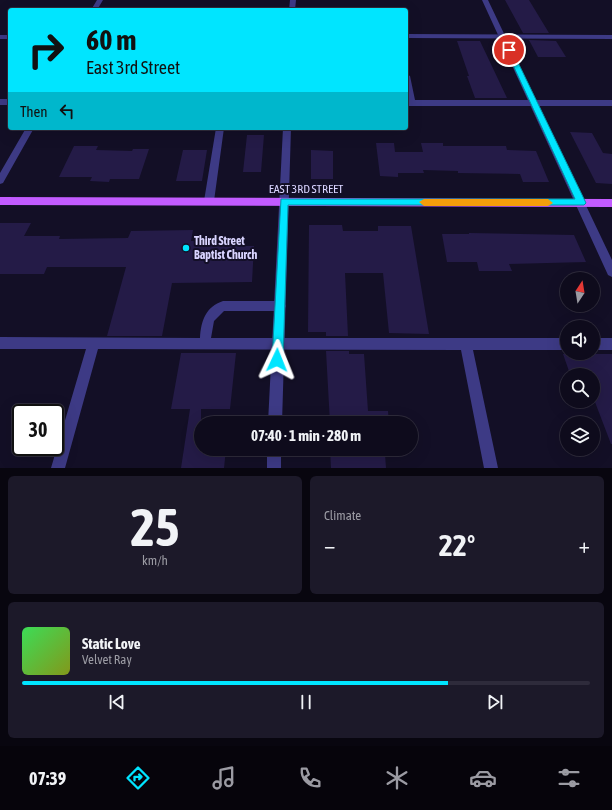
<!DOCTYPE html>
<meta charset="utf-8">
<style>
:root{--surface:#0e0b1c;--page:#1c1929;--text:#f1f3f6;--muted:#9b9ba3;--line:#2e2b3b;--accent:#00e5ff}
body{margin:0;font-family:"Asap Condensed",sans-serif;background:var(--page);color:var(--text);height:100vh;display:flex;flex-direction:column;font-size:15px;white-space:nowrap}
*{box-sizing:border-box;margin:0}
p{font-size:13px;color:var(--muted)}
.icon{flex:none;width:22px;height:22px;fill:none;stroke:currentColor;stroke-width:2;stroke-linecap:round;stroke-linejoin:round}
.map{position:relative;height:468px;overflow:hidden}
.panel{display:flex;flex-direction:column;gap:8px;padding:8px;background:#08060f;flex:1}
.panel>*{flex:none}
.hud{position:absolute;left:8px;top:8px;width:400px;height:122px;border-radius:4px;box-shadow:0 4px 16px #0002,0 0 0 1px var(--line);background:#00e5ff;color:#111;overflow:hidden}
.needle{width:26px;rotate:12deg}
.controls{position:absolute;left:560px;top:272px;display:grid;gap:8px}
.controls a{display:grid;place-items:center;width:40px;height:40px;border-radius:50%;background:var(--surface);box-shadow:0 4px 16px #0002,0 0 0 1px var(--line);font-size:20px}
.speed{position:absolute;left:12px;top:404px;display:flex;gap:8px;font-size:20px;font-weight:700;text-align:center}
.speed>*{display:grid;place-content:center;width:52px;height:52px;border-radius:50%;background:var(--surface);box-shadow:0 4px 16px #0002,0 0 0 1px var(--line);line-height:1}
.speed .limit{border:2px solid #111;border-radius:6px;background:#fff;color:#111}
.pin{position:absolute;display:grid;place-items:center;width:34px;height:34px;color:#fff;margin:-17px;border:2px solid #fff;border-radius:50%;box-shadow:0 1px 4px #0007}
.me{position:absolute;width:44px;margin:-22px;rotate:2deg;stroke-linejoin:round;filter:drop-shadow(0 0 3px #0008)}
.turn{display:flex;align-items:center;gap:14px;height:84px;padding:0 12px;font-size:18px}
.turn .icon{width:52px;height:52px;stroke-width:2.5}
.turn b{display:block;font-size:28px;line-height:34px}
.then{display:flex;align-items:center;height:38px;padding:0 12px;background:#0003;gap:8px;font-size:15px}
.big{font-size:30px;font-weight:700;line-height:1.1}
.panel .widget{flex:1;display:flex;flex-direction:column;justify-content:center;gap:6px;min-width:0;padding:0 14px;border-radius:6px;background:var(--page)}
.panel .dial{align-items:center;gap:0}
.dial b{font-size:52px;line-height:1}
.song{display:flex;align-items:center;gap:12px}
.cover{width:48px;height:48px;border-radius:6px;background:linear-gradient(135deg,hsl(130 70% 55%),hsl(70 70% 35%))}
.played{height:4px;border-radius:2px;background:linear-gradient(90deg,var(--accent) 75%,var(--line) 75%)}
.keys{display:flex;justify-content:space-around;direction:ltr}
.heat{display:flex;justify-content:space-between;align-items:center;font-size:22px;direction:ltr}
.panel .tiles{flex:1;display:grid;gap:8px;grid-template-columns:1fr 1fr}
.widget:last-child{grid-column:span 2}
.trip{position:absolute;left:194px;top:416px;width:224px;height:40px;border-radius:20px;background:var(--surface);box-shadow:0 4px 16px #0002,0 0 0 1px var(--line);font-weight:700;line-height:40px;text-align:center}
.tabs{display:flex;height:64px;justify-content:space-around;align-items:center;background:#06040b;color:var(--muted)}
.tabs .icon{width:28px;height:28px}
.tabs .current{color:var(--accent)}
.tabs b{font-size:18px;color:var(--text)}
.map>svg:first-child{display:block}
</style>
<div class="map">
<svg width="612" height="468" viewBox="0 0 612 468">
<rect width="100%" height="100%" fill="#130f26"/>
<!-- building -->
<path fill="#241b47" d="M505,0H529L549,33H523Z
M529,40L556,41L566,57H538Z
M457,41H480L507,98H475L467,76H469Z
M570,132L592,133L603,153L612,154V184L596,183Z
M247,135H264L261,172H243Z
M376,143H394L395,152H423L421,143H443V146H506L507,150L536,151L549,182H523L520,174L458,173V171L423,170L424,173H398V177L380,176Z
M74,146H98L96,150L132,151L133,149H149L139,179H110L109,182L90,181L92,177H59Z
M183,150H207L202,181H176Z
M311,150L333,151V179H311Z
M0,223H31L24,236H60L59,239L128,238L131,231L193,230L191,241H226L225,246H254L252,282L172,283L162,336H107L126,267H47L44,274H0Z
M309,225H342L343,231H378V226H411L429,334L389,333L383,273H345L348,336H326V332H308Z
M469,233L574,235L586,262L509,264L512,271H479L477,262H447L442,234H469Z
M326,351H349V354H364L368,411H388L389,423H330Z
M181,353H236L230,409H201V449H226L224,468H181L190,409H171Z
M563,354H612V444H611L595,402H582V401H593V375L570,374Z
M330,449H392V454H385L386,468H331Z"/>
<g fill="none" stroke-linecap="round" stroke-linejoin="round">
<!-- service -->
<path fill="#3d3a85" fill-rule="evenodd" d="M406,34L612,35V39L406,38Z
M0,35H10V39H0Z
M406,74L410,76L415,100H612V106H406V100H408Z
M0,99H10V105H0Z
M216,128H224L214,201L212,204H206L204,201Z
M223,301H280L284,302L286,306L284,310L280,311H224L214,321L211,338H567V350H473L498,468H484L461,350L98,349L65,468H51L86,349H0V337L200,338C201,320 206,307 223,301Z
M593,338H612V350H593Z"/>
<!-- minor -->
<path fill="#3d3a85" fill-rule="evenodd" d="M97,0H103L97,10H91Z
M290,0H296L295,10H289Z
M482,0H488L612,260V277L608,275Z
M26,128H34L3,183L0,184V173Z
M283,128H291L282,423H268Z
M267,449H281V468H267Z"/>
<!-- primary -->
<path fill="#c25bff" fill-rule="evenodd" d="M0,197L612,199V207L0,205Z"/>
</g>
<!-- route -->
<path fill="#00e5ff" stroke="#0095a6" d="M506,49L512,50L586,203L584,205H288L283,360L281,364L277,365L273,364L272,360L281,199H575L506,50Z"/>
<!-- slow -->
<path fill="#f59e0b" d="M424,199H548L553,203L548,206H424L419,202Z"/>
<!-- markers -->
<circle fill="#00e5ff" stroke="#130f26" stroke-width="1.5" cx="186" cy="248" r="4"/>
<g text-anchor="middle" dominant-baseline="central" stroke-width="4" stroke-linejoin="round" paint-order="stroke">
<!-- street labels -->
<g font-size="12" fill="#d9d4ff" stroke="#130f26">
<text x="306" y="189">EAST 3RD STREET</text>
</g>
<!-- poi labels -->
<g font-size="12" font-weight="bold" fill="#d9d4ff" stroke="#130f26" text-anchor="start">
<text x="194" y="241">Third Street<tspan x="194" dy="14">Baptist Church</tspan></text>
</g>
</g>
</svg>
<div class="controls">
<a><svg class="needle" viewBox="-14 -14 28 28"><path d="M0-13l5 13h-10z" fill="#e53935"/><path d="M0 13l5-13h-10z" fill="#9b9ba3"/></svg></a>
<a><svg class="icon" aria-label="sound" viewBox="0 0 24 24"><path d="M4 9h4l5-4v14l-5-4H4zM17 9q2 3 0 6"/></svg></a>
<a><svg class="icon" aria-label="search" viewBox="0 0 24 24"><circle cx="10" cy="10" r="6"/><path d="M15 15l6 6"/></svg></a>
<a><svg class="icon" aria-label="layers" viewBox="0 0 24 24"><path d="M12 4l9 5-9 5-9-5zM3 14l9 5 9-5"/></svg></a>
</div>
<div class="speed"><div class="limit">30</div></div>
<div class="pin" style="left:509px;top:50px;background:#d93025"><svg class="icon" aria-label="arrive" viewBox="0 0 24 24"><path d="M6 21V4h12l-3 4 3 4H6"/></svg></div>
<svg class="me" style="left:277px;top:360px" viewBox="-20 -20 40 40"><path d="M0-17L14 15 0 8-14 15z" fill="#00e5ff" stroke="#fff" stroke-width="4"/></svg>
<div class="trip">07:40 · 1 min · 280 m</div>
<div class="hud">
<div class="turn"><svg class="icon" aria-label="right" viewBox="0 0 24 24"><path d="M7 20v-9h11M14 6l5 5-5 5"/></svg><div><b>60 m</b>East 3rd Street</div></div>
<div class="then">Then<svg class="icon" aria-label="left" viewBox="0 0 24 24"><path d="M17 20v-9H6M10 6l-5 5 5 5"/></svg></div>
</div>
</div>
<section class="panel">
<div class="tiles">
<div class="widget dial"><b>25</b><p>km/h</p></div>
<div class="widget"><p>Climate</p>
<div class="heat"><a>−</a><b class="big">22°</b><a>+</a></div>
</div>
<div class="widget">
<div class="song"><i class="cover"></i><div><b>Static Love</b><p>Velvet Ray</p></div></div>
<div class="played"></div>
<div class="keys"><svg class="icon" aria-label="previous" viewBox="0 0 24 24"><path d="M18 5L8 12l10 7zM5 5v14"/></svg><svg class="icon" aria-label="pause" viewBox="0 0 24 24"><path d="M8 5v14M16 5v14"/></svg><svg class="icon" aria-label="next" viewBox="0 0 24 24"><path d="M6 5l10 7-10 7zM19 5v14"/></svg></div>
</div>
</div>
</section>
<nav class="tabs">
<b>07:39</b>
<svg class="icon current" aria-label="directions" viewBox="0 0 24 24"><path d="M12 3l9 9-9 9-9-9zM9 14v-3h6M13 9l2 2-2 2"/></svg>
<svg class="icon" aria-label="music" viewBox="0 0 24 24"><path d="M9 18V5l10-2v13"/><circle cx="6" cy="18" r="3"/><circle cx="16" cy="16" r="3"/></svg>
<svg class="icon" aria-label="phone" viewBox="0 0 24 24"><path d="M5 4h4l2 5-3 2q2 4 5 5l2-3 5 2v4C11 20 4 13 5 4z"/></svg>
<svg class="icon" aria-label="climate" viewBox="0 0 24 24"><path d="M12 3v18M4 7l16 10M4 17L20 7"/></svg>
<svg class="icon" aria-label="car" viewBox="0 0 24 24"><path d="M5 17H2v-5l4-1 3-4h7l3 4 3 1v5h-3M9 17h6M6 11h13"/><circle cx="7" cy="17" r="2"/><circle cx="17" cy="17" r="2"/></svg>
<svg class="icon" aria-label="filters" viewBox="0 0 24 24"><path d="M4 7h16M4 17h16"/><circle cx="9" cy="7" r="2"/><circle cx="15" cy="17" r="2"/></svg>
</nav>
